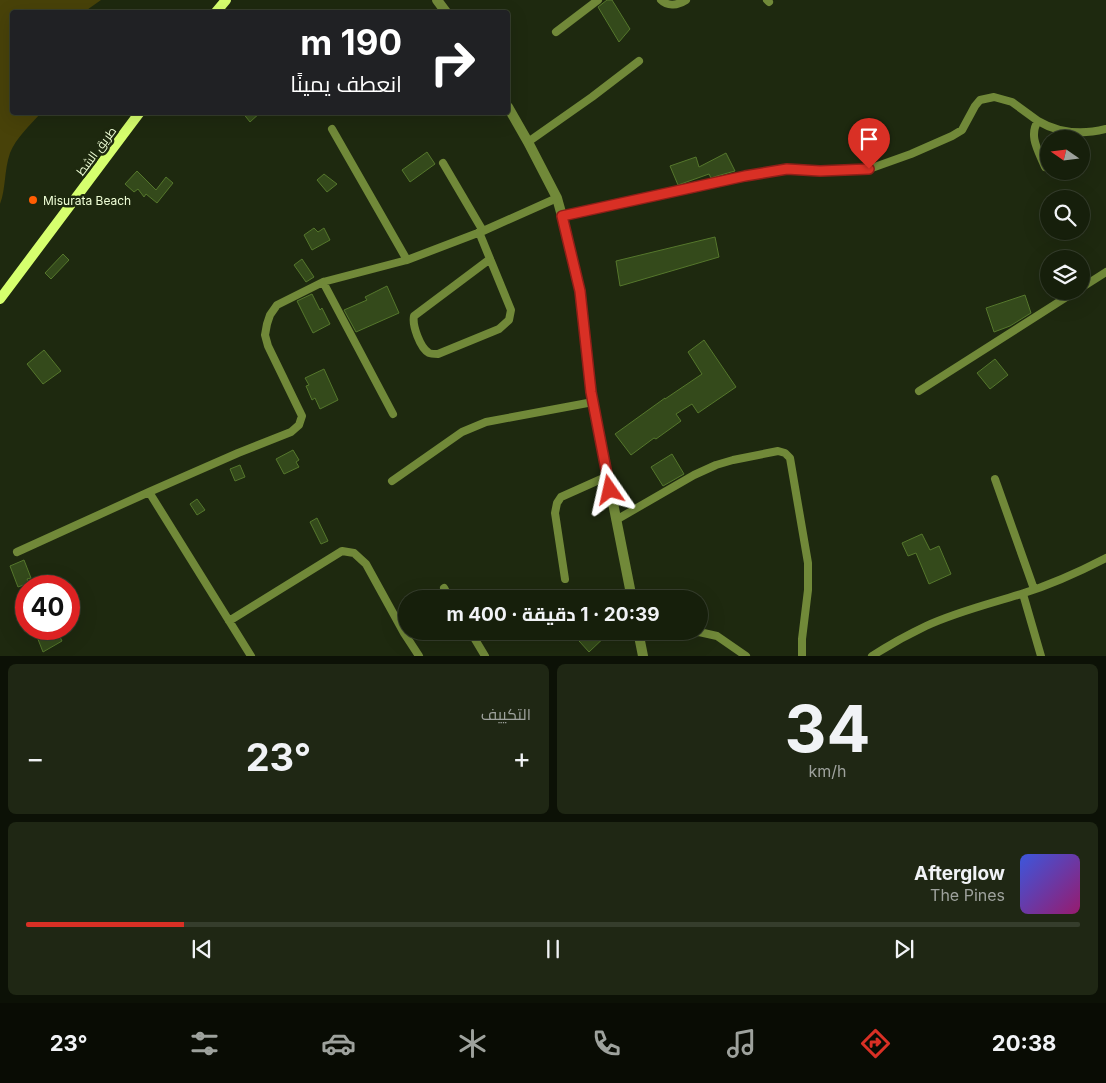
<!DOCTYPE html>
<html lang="ar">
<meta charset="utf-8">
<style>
:root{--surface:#161f0b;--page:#1f2714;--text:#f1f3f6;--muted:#9ea29d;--line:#353d2c;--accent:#d93025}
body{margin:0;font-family:Inter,Cairo,sans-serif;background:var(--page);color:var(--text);direction:rtl;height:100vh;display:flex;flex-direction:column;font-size:19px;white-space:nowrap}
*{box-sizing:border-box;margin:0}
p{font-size:16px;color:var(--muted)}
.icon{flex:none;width:28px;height:28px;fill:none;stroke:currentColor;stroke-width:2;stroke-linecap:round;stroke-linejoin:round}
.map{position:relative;height:656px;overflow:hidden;direction:ltr}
.panel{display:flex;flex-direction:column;gap:8px;padding:8px;background:#0c1106;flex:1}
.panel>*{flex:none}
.banner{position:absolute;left:10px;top:10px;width:500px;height:105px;border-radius:5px;box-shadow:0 5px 20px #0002,0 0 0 1px var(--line);direction:rtl;background:#202124;color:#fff;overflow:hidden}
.needle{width:32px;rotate:284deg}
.tools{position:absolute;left:1040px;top:130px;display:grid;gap:10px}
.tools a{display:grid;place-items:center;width:50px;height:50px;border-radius:50%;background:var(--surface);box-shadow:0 5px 20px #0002,0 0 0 1px var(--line);font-size:25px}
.speed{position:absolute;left:15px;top:575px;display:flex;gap:10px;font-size:25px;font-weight:700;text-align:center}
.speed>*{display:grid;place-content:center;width:65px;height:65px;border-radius:50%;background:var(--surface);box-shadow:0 5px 20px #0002,0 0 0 1px var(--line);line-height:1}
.speed .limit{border:8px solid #d22;background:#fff;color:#111}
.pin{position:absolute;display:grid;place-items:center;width:42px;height:42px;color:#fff;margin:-51px -21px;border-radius:50% 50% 50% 0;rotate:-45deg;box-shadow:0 0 5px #0007}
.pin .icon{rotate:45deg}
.me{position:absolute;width:55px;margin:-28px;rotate:349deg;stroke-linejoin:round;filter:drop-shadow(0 0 4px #0008)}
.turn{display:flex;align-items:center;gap:18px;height:105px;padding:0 25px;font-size:22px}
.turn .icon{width:65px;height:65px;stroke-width:2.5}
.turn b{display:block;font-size:35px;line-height:42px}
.big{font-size:38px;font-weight:700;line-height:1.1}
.panel .card{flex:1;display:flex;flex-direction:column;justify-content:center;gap:8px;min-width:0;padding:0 18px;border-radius:8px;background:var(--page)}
.panel .dial{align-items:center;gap:0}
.dial b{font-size:65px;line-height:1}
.song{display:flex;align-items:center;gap:15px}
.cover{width:60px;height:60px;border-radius:8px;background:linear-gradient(135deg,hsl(230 70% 55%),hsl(320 70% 35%))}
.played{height:5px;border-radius:2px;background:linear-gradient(90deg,var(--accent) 15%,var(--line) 15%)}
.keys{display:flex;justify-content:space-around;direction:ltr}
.heat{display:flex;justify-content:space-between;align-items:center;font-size:28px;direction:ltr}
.panel .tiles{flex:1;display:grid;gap:8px;grid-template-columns:1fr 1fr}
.card:last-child{grid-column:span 2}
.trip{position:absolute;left:398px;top:590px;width:310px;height:50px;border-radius:25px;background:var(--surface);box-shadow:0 5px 20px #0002,0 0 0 1px var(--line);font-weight:700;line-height:50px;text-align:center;direction:rtl}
.menu{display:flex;height:80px;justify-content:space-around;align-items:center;background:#090c04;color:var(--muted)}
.menu .icon{width:35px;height:35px}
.menu .selected{color:var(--accent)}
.menu b{font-size:22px;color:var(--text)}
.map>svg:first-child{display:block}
</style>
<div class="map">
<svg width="1106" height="656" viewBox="0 0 1106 656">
<rect width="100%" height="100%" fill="#1e290f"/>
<!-- water -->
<path fill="#484209" d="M0,0H101L84,12H12V112L41,113C30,125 16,138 10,153C4,170 6,188 0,204Z"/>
<!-- building -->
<path fill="#344a1b" stroke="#55772c" d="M607,0H612L630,29L619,42L598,7Z
M242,112H261L250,122Z
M427,152L435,164L410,182L402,170Z
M726,153L735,171L717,176L711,178L709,174L678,185L670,166L696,157L699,167Z
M137,171L156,190L166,177L173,183L157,203L146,194L144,197L138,189L134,192L125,184Z
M324,174L337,184L327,192L317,180Z
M314,228L318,232L324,228L330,240L312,250L304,235Z
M715,237L719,257L620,286L616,261Z
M63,254L69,260L51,279L45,273Z
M302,259L314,277L306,282L294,265Z
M387,286L399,313L356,332L344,310L367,300L365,297Z
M312,294L320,310L322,308L330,324L313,333L297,301Z
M1025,295L1031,313L1010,326L994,332L986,308Z
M704,340L736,387L698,413L692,404L676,414L681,421L656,439L654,438L631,455L615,434L665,398V399L702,374L688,352Z
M44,350L61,371L43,384L27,364Z
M995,359L1008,375L990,389L977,373Z
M324,369L338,400L320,409L315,398L312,400L306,386L309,385L305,378Z
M293,450L299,460L296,462L299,467L284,474L276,459Z
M672,454L684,474L663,486L651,467Z
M240,465L245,477L235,481L230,469Z
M197,499L205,510L197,515L190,504Z
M317,518L328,541L321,544L310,522Z
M922,534L930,550L939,546L951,574L929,584L916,553L908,556L902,543Z
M24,560L31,578L27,579L29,583L18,587L10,566Z
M34,629H43L47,638L58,633L62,641L43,652Z
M570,631H611L589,652Z"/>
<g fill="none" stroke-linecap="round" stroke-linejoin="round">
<!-- minor -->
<path stroke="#718939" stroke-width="8" d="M661,0C668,7 678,5 686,0
M767,0L769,2
M556,32L598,0
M332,129L407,260
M528,142L592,97L639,61
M443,163L483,231
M1045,167C1039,152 1028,136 1038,121C1060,134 1082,135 1106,129
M562,216L745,176L787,169L819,171L869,169L911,154L952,136L962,130L975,106L980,100L994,97L1012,102L1038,121
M479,232L511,310L509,320L499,329L438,354C436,354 431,354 429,353C420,348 412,325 414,316L490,259
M323,282L393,414
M1081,288L1106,272
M919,391L1076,291
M995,479L1034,589
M392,481L462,432L486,422L593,402
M149,492L251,656
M616,520L694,475L716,465L733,460L778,451L785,453L790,458L808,563V590L802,639V656
M17,552L149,492L238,453L291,432L299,425L302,416L268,346L265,335L267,324L270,315L277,305L323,282L407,260L483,231L557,198
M565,579L555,513L557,503L561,497L608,476
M444,588L450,599
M1023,594L1041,656
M229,621L342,551L354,553L366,564L404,633L419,656
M470,631L485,656
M639,635H662L699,632L717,636L746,656
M872,656C889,645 907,635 926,626C956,612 989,604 1021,594C1050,585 1079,572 1106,558"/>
<!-- tertiary -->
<path stroke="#718939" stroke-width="10" d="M437,0L446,12
M508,107L528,142L557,198L562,216L580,291L591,392L632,599
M638,631L643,656"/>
<!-- secondary -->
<path stroke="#d6ff6e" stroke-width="10" d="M216,12L226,0
M0,299L140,112"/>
</g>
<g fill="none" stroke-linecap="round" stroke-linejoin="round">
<!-- route casing -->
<g stroke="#8d1f18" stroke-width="12">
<path id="route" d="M610,490L591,392L580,291L562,216L745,176L787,169L820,171L869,169"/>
</g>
<!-- route -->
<use href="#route" stroke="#d93025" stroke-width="9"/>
</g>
<!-- markers -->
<circle fill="#ff5d03" stroke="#1e290f" stroke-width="2" cx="33" cy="200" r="5"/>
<g text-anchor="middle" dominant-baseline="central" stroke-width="5" stroke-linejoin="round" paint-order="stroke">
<!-- street labels -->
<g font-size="12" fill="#f0ffd7" stroke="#1e290f">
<text transform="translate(96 151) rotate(-53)">طريق الشط</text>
</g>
<!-- poi labels -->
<g font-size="12" fill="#f0ffd7" stroke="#1e290f" text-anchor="start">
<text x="43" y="200">Misurata Beach</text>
</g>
</g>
</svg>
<div class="tools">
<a><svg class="needle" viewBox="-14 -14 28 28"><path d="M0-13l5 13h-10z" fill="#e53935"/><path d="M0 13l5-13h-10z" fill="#9ea29d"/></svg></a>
<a><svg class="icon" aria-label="search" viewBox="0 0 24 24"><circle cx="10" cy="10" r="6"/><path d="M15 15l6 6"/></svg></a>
<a><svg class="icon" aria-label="layers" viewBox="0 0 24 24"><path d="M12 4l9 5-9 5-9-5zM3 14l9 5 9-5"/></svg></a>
</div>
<div class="speed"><div class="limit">40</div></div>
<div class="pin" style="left:869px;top:169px;background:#d93025"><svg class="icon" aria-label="arrive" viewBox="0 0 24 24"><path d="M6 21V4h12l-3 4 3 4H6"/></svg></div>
<svg class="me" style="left:610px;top:490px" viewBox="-20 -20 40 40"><path d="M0-17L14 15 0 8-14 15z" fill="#d93025" stroke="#fff" stroke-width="4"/></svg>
<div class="trip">20:39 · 1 دقيقة · 400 m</div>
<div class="banner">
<div class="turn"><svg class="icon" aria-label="right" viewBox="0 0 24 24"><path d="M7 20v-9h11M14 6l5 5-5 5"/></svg><div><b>190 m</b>انعطف يمينًا</div></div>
</div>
</div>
<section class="panel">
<div class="tiles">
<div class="card dial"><b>34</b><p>km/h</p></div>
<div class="card"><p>التكييف</p>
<div class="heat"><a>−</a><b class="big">23°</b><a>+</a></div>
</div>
<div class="card">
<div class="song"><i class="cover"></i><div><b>Afterglow</b><p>The Pines</p></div></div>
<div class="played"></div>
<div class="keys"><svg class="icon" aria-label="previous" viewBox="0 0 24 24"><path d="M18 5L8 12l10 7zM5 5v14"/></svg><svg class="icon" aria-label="pause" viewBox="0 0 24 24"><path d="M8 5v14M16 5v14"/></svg><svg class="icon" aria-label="next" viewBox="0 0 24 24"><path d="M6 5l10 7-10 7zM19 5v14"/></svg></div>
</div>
</div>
</section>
<nav class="menu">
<b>20:38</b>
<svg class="icon selected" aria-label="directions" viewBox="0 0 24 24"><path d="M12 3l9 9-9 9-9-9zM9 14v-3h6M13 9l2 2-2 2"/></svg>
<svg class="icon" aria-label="music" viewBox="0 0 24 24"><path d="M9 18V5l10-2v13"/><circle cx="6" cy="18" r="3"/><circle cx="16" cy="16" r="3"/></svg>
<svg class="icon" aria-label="phone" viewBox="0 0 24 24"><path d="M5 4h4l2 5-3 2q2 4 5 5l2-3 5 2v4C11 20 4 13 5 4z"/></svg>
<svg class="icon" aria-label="climate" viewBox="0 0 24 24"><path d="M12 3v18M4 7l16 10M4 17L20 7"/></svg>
<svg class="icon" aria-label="car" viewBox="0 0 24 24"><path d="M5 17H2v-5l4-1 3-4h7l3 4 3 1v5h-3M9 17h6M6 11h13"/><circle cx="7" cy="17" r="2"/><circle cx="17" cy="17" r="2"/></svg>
<svg class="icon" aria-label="filters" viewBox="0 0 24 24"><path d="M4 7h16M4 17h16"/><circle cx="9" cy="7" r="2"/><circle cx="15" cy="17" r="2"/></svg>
<b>23°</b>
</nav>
